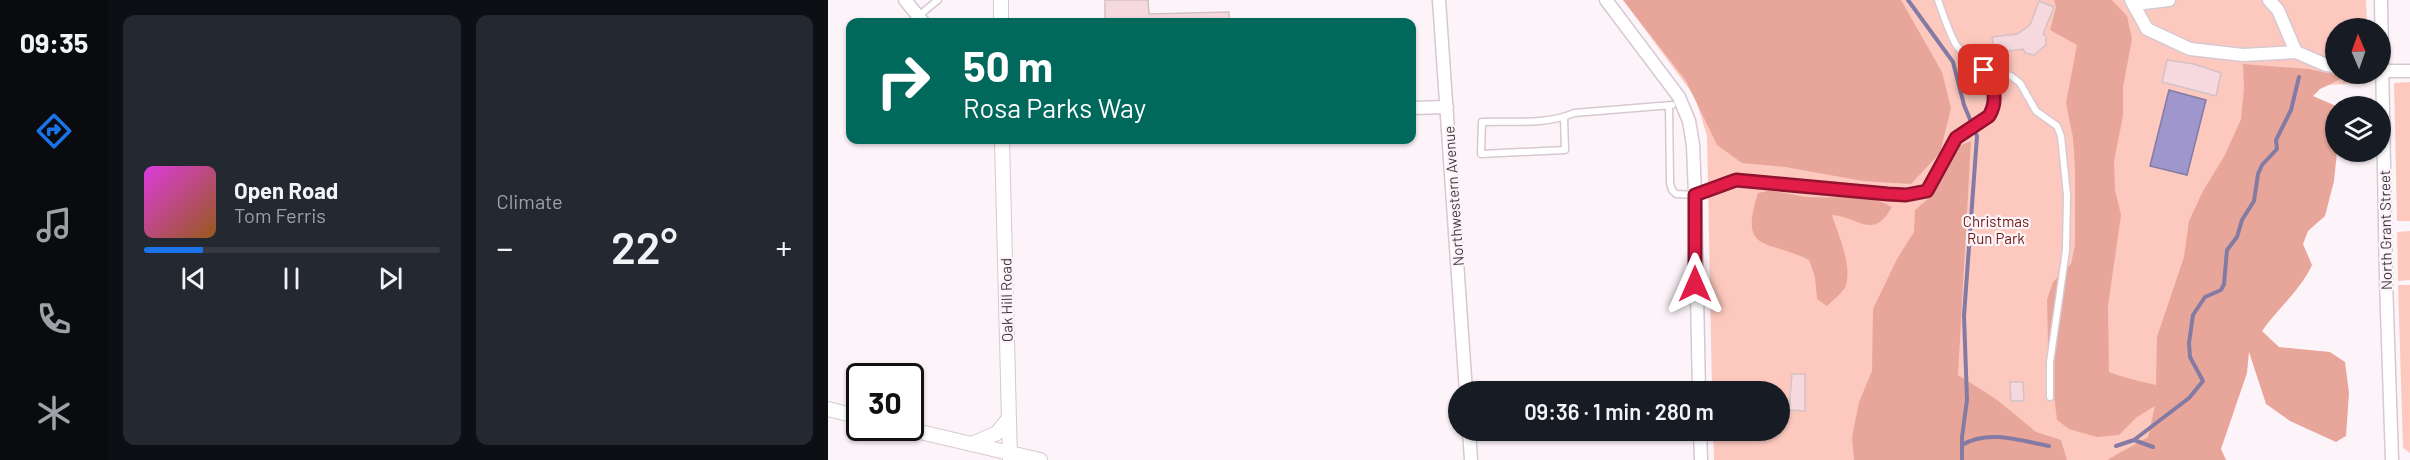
<!DOCTYPE html>
<meta charset="utf-8">
<style>
:root{--surface:#171b24;--page:#242831;--text:#f1f3f6;--muted:#9ea1a6;--line:#363941;--accent:#1a73e8}
body{margin:0;font-family:Barlow,sans-serif;background:var(--page);color:var(--text);height:100vh;display:flex;flex-direction:column;font-size:22px;white-space:nowrap}
*{box-sizing:border-box;margin:0}
p{font-size:20px;color:var(--muted)}
.icon{flex:none;width:33px;height:33px;fill:none;stroke:currentColor;stroke-width:2;stroke-linecap:round;stroke-linejoin:round}
.map{position:relative;flex:1;overflow:hidden}
.drawer{display:flex;flex-direction:column;gap:15px;padding:15px;background:#0d0f14;width:720px}
.drawer>*{flex:none}
.hud{position:absolute;left:18px;top:18px;width:570px;height:126px;border-radius:12px;box-shadow:0 2px 4px #0004;background:#00695c;color:#fff;overflow:hidden}
.needle{width:39px;rotate:358deg}
.buttons{position:absolute;left:1497px;top:18px;display:grid;gap:12px}
.buttons a{display:grid;place-items:center;width:66px;height:66px;border-radius:50%;background:var(--surface);box-shadow:0 2px 4px #0004;font-size:30px}
.speed{position:absolute;left:18px;top:363px;display:flex;gap:12px;font-size:30px;font-weight:700;text-align:center}
.speed>*{display:grid;place-content:center;width:78px;height:78px;border-radius:50%;background:var(--surface);box-shadow:0 2px 4px #0004;line-height:1}
.speed .limit{border:3px solid #111;border-radius:9px;background:#fff;color:#111}
.pin{position:absolute;display:grid;place-items:center;width:51px;height:51px;color:#fff;margin:-26px;border-radius:12px;box-shadow:0 3px 9px #0006}
.me{position:absolute;width:66px;margin:-33px;rotate:0deg;stroke-linejoin:round;filter:drop-shadow(0 0 4px #0008)}
.turn{display:flex;align-items:center;gap:21px;height:126px;padding:0 18px;font-size:27px}
.turn .icon{width:78px;height:78px;stroke-width:2.5}
.turn b{display:block;font-size:42px;line-height:51px}
.big{font-size:45px;font-weight:600;line-height:1.1}
.drawer .widget{flex:1;display:flex;flex-direction:column;justify-content:center;gap:9px;min-width:0;padding:0 21px;border-radius:12px;background:var(--page)}
.song{display:flex;align-items:center;gap:18px}
.cover{width:72px;height:72px;border-radius:9px;background:linear-gradient(135deg,hsl(300 70% 55%),hsl(30 70% 35%))}
.played{height:6px;border-radius:3px;background:linear-gradient(90deg,var(--accent) 20%,var(--line) 20%)}
.keys{display:flex;justify-content:space-around;direction:ltr}
.heat{display:flex;justify-content:space-between;align-items:center;font-size:33px;direction:ltr}
.drawer .tiles{flex:1;display:grid;gap:15px;grid-template-columns:repeat(2,1fr)}
.trip{position:absolute;left:620px;top:381px;width:342px;height:60px;border-radius:30px;background:var(--surface);box-shadow:0 2px 4px #0004;font-weight:600;line-height:60px;text-align:center}
main{display:flex;flex:1;min-height:0}
.tabs{display:flex;flex-direction:column;width:108px;justify-content:space-around;align-items:center;background:#090b0e;color:var(--muted)}
.tabs .icon{width:42px;height:42px}
.tabs .active{color:var(--accent)}
.tabs b{font-size:27px;color:var(--text)}
.map>svg:first-child{display:block}
</style>
<main>
<nav class="tabs">
<b>09:35</b>
<svg class="icon active" aria-label="directions" viewBox="0 0 24 24"><path d="M12 3l9 9-9 9-9-9zM9 14v-3h6M13 9l2 2-2 2"/></svg>
<svg class="icon" aria-label="music" viewBox="0 0 24 24"><path d="M9 18V5l10-2v13"/><circle cx="6" cy="18" r="3"/><circle cx="16" cy="16" r="3"/></svg>
<svg class="icon" aria-label="phone" viewBox="0 0 24 24"><path d="M5 4h4l2 5-3 2q2 4 5 5l2-3 5 2v4C11 20 4 13 5 4z"/></svg>
<svg class="icon" aria-label="climate" viewBox="0 0 24 24"><path d="M12 3v18M4 7l16 10M4 17L20 7"/></svg>
</nav>
<section class="drawer">
<div class="tiles">
<div class="widget">
<div class="song"><i class="cover"></i><div><b>Open Road</b><p>Tom Ferris</p></div></div>
<div class="played"></div>
<div class="keys"><svg class="icon" aria-label="previous" viewBox="0 0 24 24"><path d="M18 5L8 12l10 7zM5 5v14"/></svg><svg class="icon" aria-label="pause" viewBox="0 0 24 24"><path d="M8 5v14M16 5v14"/></svg><svg class="icon" aria-label="next" viewBox="0 0 24 24"><path d="M6 5l10 7-10 7zM19 5v14"/></svg></div>
</div>
<div class="widget"><p>Climate</p>
<div class="heat"><a>−</a><b class="big">22°</b><a>+</a></div>
</div>
</div>
</section>
<div class="map">
<svg width="1582" height="460" viewBox="0 0 1582 460">
<rect width="100%" height="100%" fill="#fdf4f9"/>
<!-- green -->
<path fill="#fdc9bf" d="M795,0H1538L1539,28H1508V74H1540V83L1479,86L1376,460H886L885,431L951,430V392L884,391L879,136L867,97Z
M1582,82V221H1569L1566,83Z
M1582,231V280L1570,281L1569,232Z
M1570,285H1582V453L1575,448Z"/>
<!-- forest -->
<path fill="#e8a69a" d="M795,0H1073L1114,72L1123,108L1112,153L1083,184L1035,181L957,167L914,163L889,145L858,81Z
M1226,0H1284L1299,16L1304,39L1295,87V116L1286,161L1287,190L1293,215L1280,306L1281,372C1296,378 1312,381 1328,385L1329,337L1356,257L1361,221L1375,191L1397,155L1413,119L1416,89L1415,64L1481,69L1517,77L1492,89L1485,96L1508,106L1509,152L1506,181L1497,216L1480,231L1475,244L1484,265C1472,291 1450,308 1434,331L1451,347L1502,352L1517,362L1521,393L1518,436L1508,442L1462,421L1438,404L1421,352L1419,373L1393,449L1398,460H1279L1320,437L1327,406L1309,417L1291,435L1269,437L1241,429L1229,420L1220,346L1219,300L1225,282L1243,264L1247,245V167L1245,138L1238,103L1249,45L1222,30L1228,7Z
M1143,141L1130,375L1168,399L1208,432L1233,440L1239,460H1026L1024,437L1031,402L1044,371L1045,309L1069,259L1086,232L1087,210L1101,198L1129,147Z
M944,190C956,193 969,196 981,197C1007,199 1041,193 1064,207C1045,241 1031,217 1004,215C1010,235 1024,263 1018,285C1015,293 1005,300 999,306L989,299L987,277L981,260C941,239 910,255 930,193Z"/>
<!-- water -->
<path fill="#9f96ce" stroke="#837ba3" stroke-width="1.5" d="M1341,90L1378,100L1359,175L1322,166Z"/>
<g fill="none" stroke-linecap="round" stroke-linejoin="round">
<!-- stream -->
<path stroke="#837ba3" stroke-width="4" d="M1080,0L1125,62L1136,105L1149,136L1136,316L1139,400L1134,437V459
M1306,440L1361,398L1375,381L1362,357L1361,343L1365,315L1377,297L1393,290L1396,284L1399,250L1409,237L1414,220L1426,201L1430,174L1434,165L1449,149L1448,140L1463,110L1471,77
M1134,445C1160,429 1194,441 1221,446
M1288,446L1306,440L1325,447"/>
</g>
<!-- building -->
<path fill="#f6d9de" stroke="#d3c1c4" stroke-width="1.5" d="M277,0H320L321,14L401,12V22H277Z
M1211,1L1226,7L1215,34L1218,37V45L1206,55L1197,53L1195,49L1166,53L1164,37L1189,34L1202,25Z
M1339,60L1366,64L1393,73L1388,96L1334,82Z
M964,374H977V411L961,410Z
M1182,382H1195L1196,401H1183Z"/>
<g fill="none" stroke-linecap="round" stroke-linejoin="round">
<!-- service casing -->
<g stroke="#d7c8d1" stroke-width="9">
<path id="service" d="M83,22L110,0
M1156,70L1183,76L1192,83L1208,111L1229,126L1233,136L1239,195L1238,250L1222,362V397
M841,106L842,183L844,190L848,194L867,195L908,180L1078,195L1099,191C1107,178 1119,148 1128,138C1136,128 1154,126 1162,115C1185,84 1139,64 1127,43C1120,30 1115,14 1110,0
M736,118L737,150L653,154L654,122C683,121 719,125 746,113L844,105"/>
</g>
<!-- minor casing -->
<g stroke="#d7c8d1" stroke-width="15">
<path id="minor" d="M77,0L95,22
M611,0L638,392
M778,0L851,97L861,121L865,145L867,195L871,392
M1303,0L1319,29L1362,49L1415,55L1468,52L1498,65L1508,66
M1441,0L1450,10L1468,52
M1553,0L1558,281L1564,460
M1307,4L1341,0
M1552,71H1582
M584,108L619,107
M641,430L643,460
M872,430L873,460"/>
</g>
<!-- tertiary casing -->
<g stroke="#d7c8d1" stroke-width="16">
<path id="tertiary" d="M173,0V22
M174,140L182,460
M0,409L32,417
M75,428L212,460
M144,444L169,433L181,418"/>
</g>
<!-- service -->
<use href="#service" stroke="#fff" stroke-width="6"/>
<!-- minor -->
<use href="#minor" stroke="#fff" stroke-width="12"/>
<!-- tertiary -->
<use href="#tertiary" stroke="#fff" stroke-width="14"/>
</g>
<g fill="none" stroke-linecap="round" stroke-linejoin="round">
<!-- route casing -->
<g stroke="#92132f" stroke-width="15">
<path id="route" d="M867,284V195L908,180L1060,194L1078,195L1099,191L1128,138L1161,116C1171,99 1165,86 1156,70"/>
</g>
<!-- route -->
<use href="#route" stroke="#e11d48" stroke-width="10"/>
</g>
<g text-anchor="middle" dominant-baseline="central" stroke-width="4.5" stroke-linejoin="round" paint-order="stroke">
<!-- street labels -->
<g font-size="15" fill="#413b3f" stroke="#fdf4f9">
<text transform="translate(625 196) rotate(-94)">Northwestern Avenue</text>
<text transform="translate(1557 230) rotate(-91)">North Grant Street</text>
<text transform="translate(178 300) rotate(-91)">Oak Hill Road</text>
</g>
<!-- park labels -->
<g font-size="15" fill="#6a1d14" stroke="#fdf4f9">
<text x="1168" y="221">Christmas<tspan x="1168" dy="17">Run Park</tspan></text>
</g>
</g>
</svg>
<div class="buttons">
<a><svg class="needle" viewBox="-14 -14 28 28"><path d="M0-13l5 13h-10z" fill="#e53935"/><path d="M0 13l5-13h-10z" fill="#9ea1a6"/></svg></a>
<a><svg class="icon" aria-label="layers" viewBox="0 0 24 24"><path d="M12 4l9 5-9 5-9-5zM3 14l9 5 9-5"/></svg></a>
</div>
<div class="speed"><div class="limit">30</div></div>
<div class="pin" style="left:1156px;top:70px;background:#d93025"><svg class="icon" aria-label="arrive" viewBox="0 0 24 24"><path d="M6 21V4h12l-3 4 3 4H6"/></svg></div>
<svg class="me" style="left:867px;top:284px" viewBox="-20 -20 40 40"><path d="M0-17L14 15 0 8-14 15z" fill="#e11d48" stroke="#fff" stroke-width="4"/></svg>
<div class="trip">09:36 · 1 min · 280 m</div>
<div class="hud">
<div class="turn"><svg class="icon" aria-label="right" viewBox="0 0 24 24"><path d="M7 20v-9h11M14 6l5 5-5 5"/></svg><div><b>50 m</b>Rosa Parks Way</div></div>
</div>
</div>
</main>
